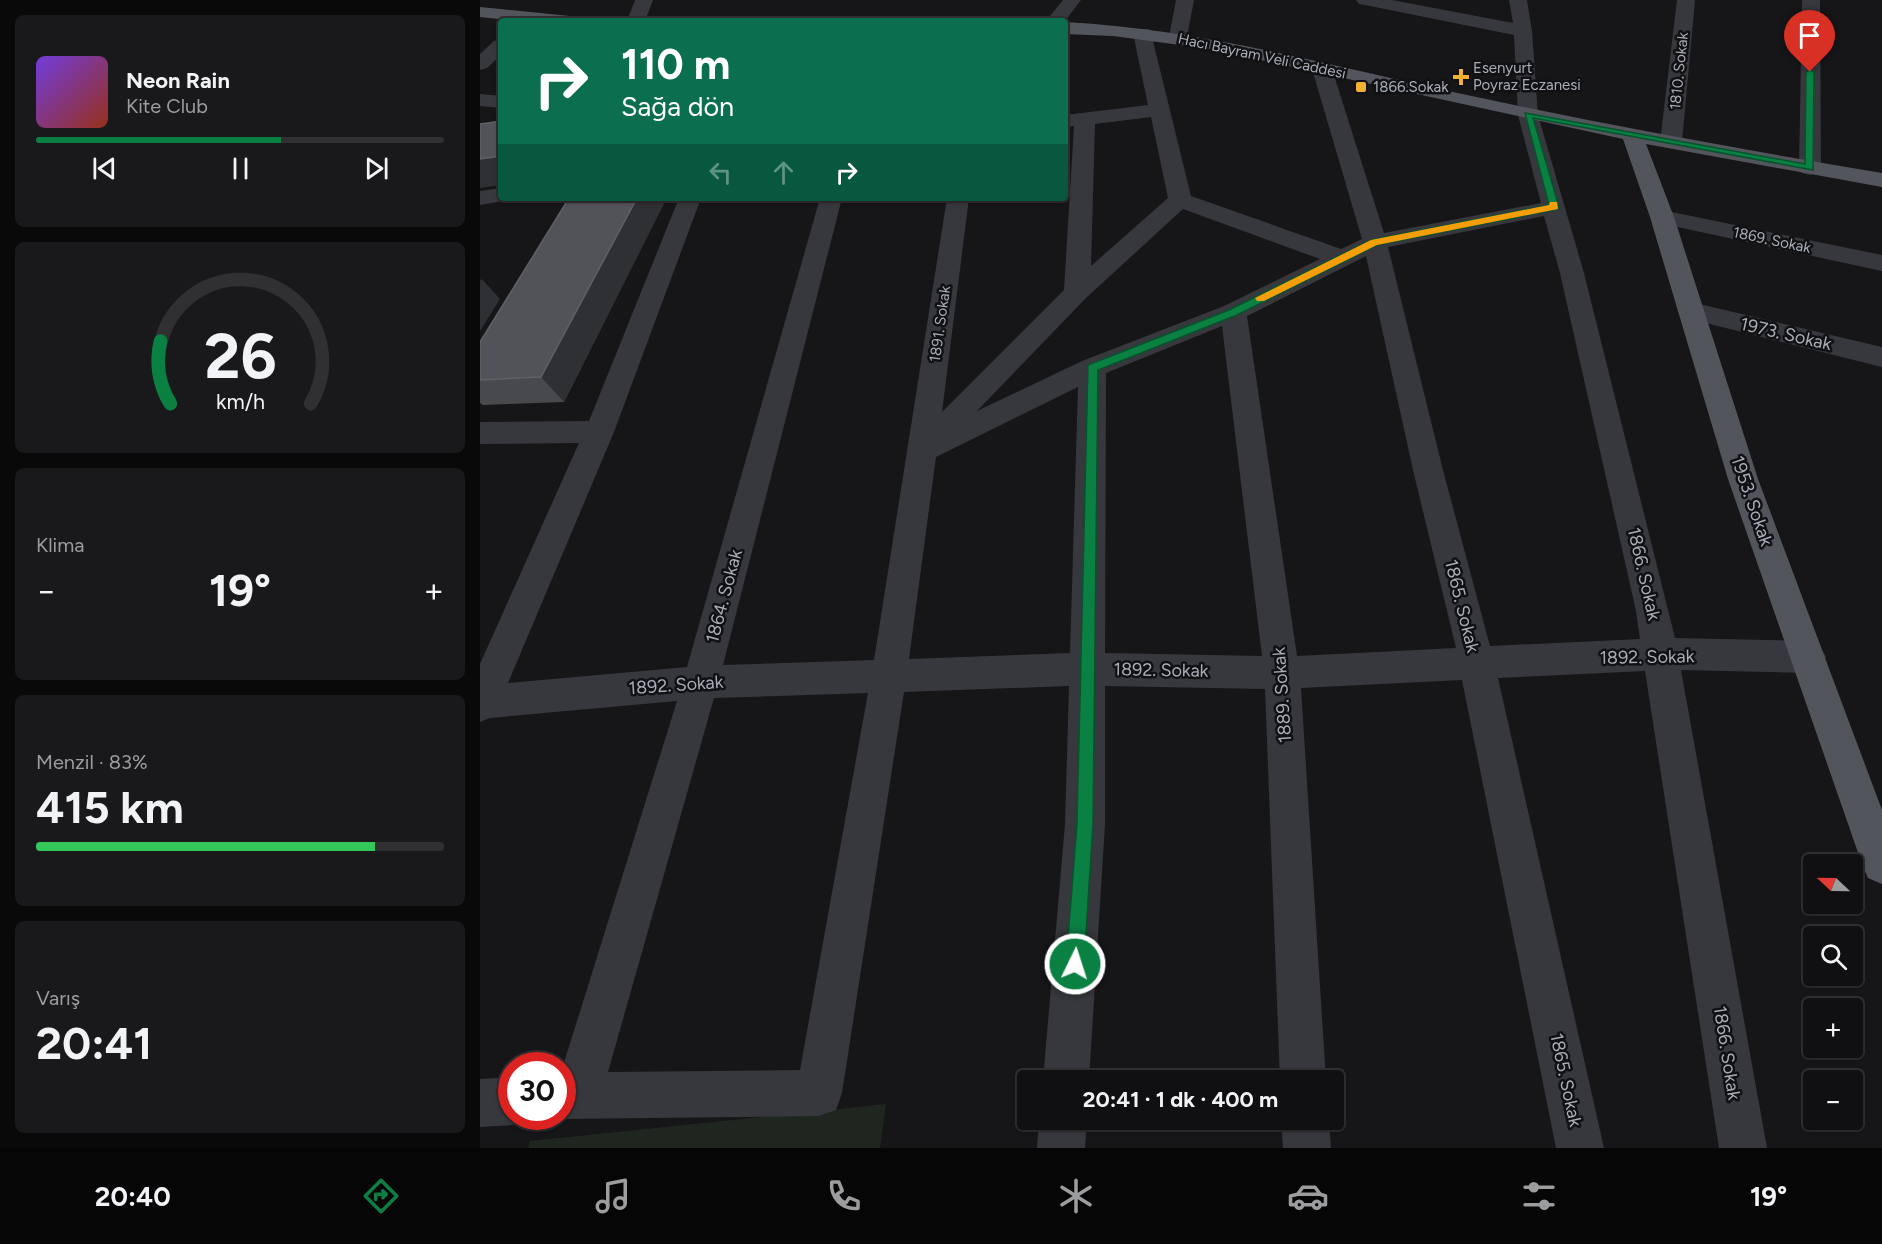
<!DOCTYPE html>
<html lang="tr">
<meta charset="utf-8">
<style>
:root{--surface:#101012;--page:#19191b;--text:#f1f3f6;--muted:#9c9d9f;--line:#303032;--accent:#0b8043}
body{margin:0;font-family:Figtree,sans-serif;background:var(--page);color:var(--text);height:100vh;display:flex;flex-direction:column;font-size:22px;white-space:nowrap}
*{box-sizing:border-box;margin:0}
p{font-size:20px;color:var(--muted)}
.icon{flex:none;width:33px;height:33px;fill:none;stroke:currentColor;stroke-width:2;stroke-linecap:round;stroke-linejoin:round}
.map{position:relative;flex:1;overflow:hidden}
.drawer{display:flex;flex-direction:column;gap:15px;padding:15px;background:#09090a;width:480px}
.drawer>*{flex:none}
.guide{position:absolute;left:18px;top:18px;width:570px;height:183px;border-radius:6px;box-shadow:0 2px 4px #0004,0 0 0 2px var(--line);background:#0b6e4f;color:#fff;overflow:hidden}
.needle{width:39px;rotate:292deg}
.buttons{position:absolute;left:1323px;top:854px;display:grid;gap:12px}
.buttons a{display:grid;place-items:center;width:60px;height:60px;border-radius:6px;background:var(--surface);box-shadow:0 2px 4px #0004,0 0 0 2px var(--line);font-size:30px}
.speed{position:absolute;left:18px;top:1052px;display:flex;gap:12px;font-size:30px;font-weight:700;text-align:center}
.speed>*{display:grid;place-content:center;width:78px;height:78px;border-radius:50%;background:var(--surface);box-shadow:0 2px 4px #0004,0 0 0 2px var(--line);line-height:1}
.speed .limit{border:9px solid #d22;background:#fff;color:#111}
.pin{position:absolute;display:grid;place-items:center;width:51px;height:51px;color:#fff;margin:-62px -26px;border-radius:50% 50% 50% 0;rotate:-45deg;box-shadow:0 0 6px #0007}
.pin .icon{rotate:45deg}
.me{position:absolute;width:66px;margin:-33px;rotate:4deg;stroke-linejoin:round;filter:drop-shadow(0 0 4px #0008)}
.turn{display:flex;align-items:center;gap:21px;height:126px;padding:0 24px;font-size:27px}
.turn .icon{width:78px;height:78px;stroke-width:2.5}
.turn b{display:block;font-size:42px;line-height:51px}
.lanes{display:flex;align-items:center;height:57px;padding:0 24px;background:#0003;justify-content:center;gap:30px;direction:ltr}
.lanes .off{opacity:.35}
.big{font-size:45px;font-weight:700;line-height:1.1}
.drawer .widget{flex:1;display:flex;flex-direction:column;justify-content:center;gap:9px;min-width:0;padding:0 21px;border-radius:9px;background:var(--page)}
.drawer .dial{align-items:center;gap:0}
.dial svg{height:156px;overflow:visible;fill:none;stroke:var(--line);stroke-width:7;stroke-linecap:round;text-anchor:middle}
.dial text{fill:var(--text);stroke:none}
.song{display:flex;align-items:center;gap:18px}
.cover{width:72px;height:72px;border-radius:9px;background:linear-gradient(135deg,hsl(260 70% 55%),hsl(10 70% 35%))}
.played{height:6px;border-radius:3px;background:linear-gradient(90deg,var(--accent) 60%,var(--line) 60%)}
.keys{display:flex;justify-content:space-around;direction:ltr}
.heat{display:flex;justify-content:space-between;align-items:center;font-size:33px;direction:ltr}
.charge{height:9px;border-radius:4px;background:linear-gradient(90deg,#34c759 83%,var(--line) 0)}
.trip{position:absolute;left:537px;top:1070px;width:327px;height:60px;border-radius:6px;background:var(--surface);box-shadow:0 2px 4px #0004,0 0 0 2px var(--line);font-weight:700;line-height:60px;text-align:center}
.dock{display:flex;height:96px;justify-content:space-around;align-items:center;background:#060607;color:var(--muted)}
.dock .icon{width:42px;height:42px}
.dock .selected{color:var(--accent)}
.dock b{font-size:27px;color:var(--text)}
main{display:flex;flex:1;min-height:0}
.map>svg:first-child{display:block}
</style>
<main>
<section class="drawer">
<div class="widget">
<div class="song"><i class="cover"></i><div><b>Neon Rain</b><p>Kite Club</p></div></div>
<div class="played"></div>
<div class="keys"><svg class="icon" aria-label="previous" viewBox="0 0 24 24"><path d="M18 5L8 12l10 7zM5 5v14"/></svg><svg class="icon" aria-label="pause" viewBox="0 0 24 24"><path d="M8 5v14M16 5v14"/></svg><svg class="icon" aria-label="next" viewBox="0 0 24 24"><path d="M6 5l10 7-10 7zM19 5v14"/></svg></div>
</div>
<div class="widget dial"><svg viewBox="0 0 100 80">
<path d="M14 69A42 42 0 1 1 86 69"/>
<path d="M14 69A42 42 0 0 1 9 37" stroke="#0b8043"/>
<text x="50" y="56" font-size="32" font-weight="700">26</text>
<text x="50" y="72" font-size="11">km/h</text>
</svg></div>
<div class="widget"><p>Klima</p>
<div class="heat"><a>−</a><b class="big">19°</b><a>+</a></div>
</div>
<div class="widget"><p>Menzil · 83%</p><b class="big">415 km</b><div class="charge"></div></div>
<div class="widget"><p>Varış</p><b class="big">20:41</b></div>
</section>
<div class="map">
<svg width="1402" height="1148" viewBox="0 0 1402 1148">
<rect width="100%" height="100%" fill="#161618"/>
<!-- green -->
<path fill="#1e261f" d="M406,1104L400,1148H48L50,1141Z"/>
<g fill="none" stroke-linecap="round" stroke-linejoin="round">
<!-- minor -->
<path fill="#37383d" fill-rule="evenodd" d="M155,0H173L165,21H147Z
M583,0H601L585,21H566Z
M696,0H714L707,37L705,41H691L689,37Z
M876,0H912L1033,23L1029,0H1047L1052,31L1058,115L1104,273L1195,638L1328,641L1340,646L1346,657L1340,668L1328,673L1201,670L1287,1148H1239L1165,671L1018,678L1124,1148H1076L982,680L821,688L846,1080H800L785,689L625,686V824L609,1080H563L585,824L589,686L424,692L362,1093L356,1110L339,1116L82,1119L74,1116H82V1069L197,701L10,718L0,722V664L99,443L0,444V422L109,421L199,198H221L134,432L28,683L207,667L340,198H362L243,665L394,660L467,198H489L462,412L584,290L594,126L585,127V115L668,105L653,33L655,29H669L671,33L711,196L861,249L882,239L832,69L835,65H849L852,69L904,233L1061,203L1038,115L1034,35L885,5L879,4ZM671,117L688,198L611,266L615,124ZM703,209L840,259L744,306L602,361L497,411L606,298ZM1064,216L1080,273L1156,611L1160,639L1010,646L963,470L908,247ZM886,256L933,470L976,648L817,656L767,316ZM742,326L782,656L625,653L626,373ZM598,387L590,653L429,659L456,457ZM388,693L320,1070L128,1072L234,698Z
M1197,0H1215L1202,142L1199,147L1191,148L1183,147L1180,142Z
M1322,0H1340L1341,168L1338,173L1330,175L1322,173L1319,168Z
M21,39V55L7,68L0,70V54L14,41Z
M0,94L21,96V108L0,106Z
M21,188V198H30L29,200L0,205V191Z
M1182,210L1402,255V271L1174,222L1170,217L1174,212Z
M1211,302L1402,347V367L1202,317L1198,311L1202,305Z
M32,1077V1116L49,1118L32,1125L0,1127V1079Z
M559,1119H607L605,1148H557Z
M801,1119H849L851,1148H803Z"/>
<!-- major -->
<path fill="#53555c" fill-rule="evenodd" d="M0,7L90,16L96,17L99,21H36L0,17Z
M585,22C719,29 843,64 973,92C1116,123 1259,149 1402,173V187L1166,144L1194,217L1278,479L1402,810V884L1388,878L1382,864L1248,479L1170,217L1143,139L730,49L633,36L585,34Z"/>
</g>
<!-- wall -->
<path fill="#47494d" d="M89,198L186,199L84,402L3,405L0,403V380Z"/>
<!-- shaded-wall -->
<path fill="#2f3033" d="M21,156V185L0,188V159Z
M157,198L186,199L84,402L61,377Z
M2,279L20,299L0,331V281Z"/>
<!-- building -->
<path fill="#525359" stroke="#5f6168" stroke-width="1.5" d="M21,121V156L0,159V124Z
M89,198H157L61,377L0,380V342Z"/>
<!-- route -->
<path fill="#0b8043" stroke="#07532c" stroke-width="1.5" d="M1330,70L1334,72L1333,170L1053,118L1079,207L1078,209L897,245L757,315L618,370L613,824L604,964L601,970L595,973L588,970L586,964L597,824L608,365L749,310L891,240L1069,205L1045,113L1325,164L1326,72Z"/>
<!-- slow -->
<path fill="#f59e0b" d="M1070,202H1077L1078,209L897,245L784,301H777L775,298L891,240L1069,205Z"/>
<!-- markers -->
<g fill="#f2b134" stroke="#111113" stroke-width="2">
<path d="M978 68h6v6h6v6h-6v6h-6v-6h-6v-6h6z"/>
<rect x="875" y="81" width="12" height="12" rx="3"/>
</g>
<g text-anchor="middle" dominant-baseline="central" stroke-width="5" stroke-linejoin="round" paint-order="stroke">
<!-- far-street labels -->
<g font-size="15" fill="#a8adb8" stroke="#111113">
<text transform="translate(782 56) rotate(12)">Hacı Bayram Veli Caddesi</text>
<text transform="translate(1199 71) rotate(-84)">1810. Sokak</text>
<text transform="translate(1292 240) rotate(12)">1869. Sokak</text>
<text transform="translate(460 324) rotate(-82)">1891. Sokak</text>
</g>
<!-- far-poi labels -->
<g font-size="15" fill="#a8adb8" stroke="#111113" text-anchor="start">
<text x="993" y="68">Esenyurt<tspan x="993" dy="17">Poyraz Eczanesi</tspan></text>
<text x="893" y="87">1866.Sokak</text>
</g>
<!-- street labels -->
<g font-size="18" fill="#a8adb8" stroke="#111113">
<text transform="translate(1306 334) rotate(13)">1973. Sokak</text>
<text transform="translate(1272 501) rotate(71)">1953. Sokak</text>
<text transform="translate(1164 574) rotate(77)">1866. Sokak</text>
<text transform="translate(244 596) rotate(-75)">1864. Sokak</text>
<text transform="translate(982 606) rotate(76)">1865. Sokak</text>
<text transform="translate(1167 657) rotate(-1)">1892. Sokak</text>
<text transform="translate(681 670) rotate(1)">1892. Sokak</text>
<text transform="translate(196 685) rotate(-4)">1892. Sokak</text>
<text transform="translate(802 695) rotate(-94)">1889. Sokak</text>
<text transform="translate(1247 1053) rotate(81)">1866. Sokak</text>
<text transform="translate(1086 1080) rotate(78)">1865. Sokak</text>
</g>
</g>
</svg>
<div class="buttons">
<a><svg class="needle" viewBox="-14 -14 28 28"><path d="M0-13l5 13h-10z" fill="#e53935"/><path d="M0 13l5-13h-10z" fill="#9c9d9f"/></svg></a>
<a><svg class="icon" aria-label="search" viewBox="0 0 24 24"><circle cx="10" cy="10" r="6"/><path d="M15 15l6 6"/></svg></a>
<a>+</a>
<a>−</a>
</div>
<div class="speed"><div class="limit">30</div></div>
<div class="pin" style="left:1330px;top:72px;background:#d93025"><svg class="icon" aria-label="arrive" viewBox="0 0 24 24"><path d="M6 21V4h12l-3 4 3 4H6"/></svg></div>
<svg class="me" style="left:595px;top:964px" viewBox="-20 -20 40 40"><circle r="17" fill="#0b8043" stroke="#fff" stroke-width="3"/><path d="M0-11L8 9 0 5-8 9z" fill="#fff"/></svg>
<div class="trip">20:41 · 1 dk · 400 m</div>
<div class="guide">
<div class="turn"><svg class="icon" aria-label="right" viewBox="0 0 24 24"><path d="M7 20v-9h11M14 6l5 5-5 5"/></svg><div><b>110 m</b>Sağa dön</div></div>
<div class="lanes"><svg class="icon off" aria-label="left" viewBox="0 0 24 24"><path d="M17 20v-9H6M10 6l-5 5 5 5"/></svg><svg class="icon off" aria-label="ahead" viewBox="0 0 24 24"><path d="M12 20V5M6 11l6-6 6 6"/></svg><svg class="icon" aria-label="right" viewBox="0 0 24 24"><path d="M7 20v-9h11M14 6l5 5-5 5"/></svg></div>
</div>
</div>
</main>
<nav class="dock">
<b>20:40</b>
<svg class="icon selected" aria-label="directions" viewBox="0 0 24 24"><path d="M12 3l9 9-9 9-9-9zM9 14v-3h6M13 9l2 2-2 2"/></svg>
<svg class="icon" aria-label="music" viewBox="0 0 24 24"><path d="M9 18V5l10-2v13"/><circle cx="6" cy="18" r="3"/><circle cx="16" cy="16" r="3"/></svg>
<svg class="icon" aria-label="phone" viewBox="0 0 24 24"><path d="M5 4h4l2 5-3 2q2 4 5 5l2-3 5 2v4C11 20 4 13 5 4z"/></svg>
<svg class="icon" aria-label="climate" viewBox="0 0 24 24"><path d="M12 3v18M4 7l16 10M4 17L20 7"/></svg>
<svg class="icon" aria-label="car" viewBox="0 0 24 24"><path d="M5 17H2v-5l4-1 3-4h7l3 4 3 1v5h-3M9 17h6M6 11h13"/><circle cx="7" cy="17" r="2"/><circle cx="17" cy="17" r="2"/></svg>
<svg class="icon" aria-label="filters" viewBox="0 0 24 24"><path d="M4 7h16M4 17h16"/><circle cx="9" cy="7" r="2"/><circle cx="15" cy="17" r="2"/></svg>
<b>19°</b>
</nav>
